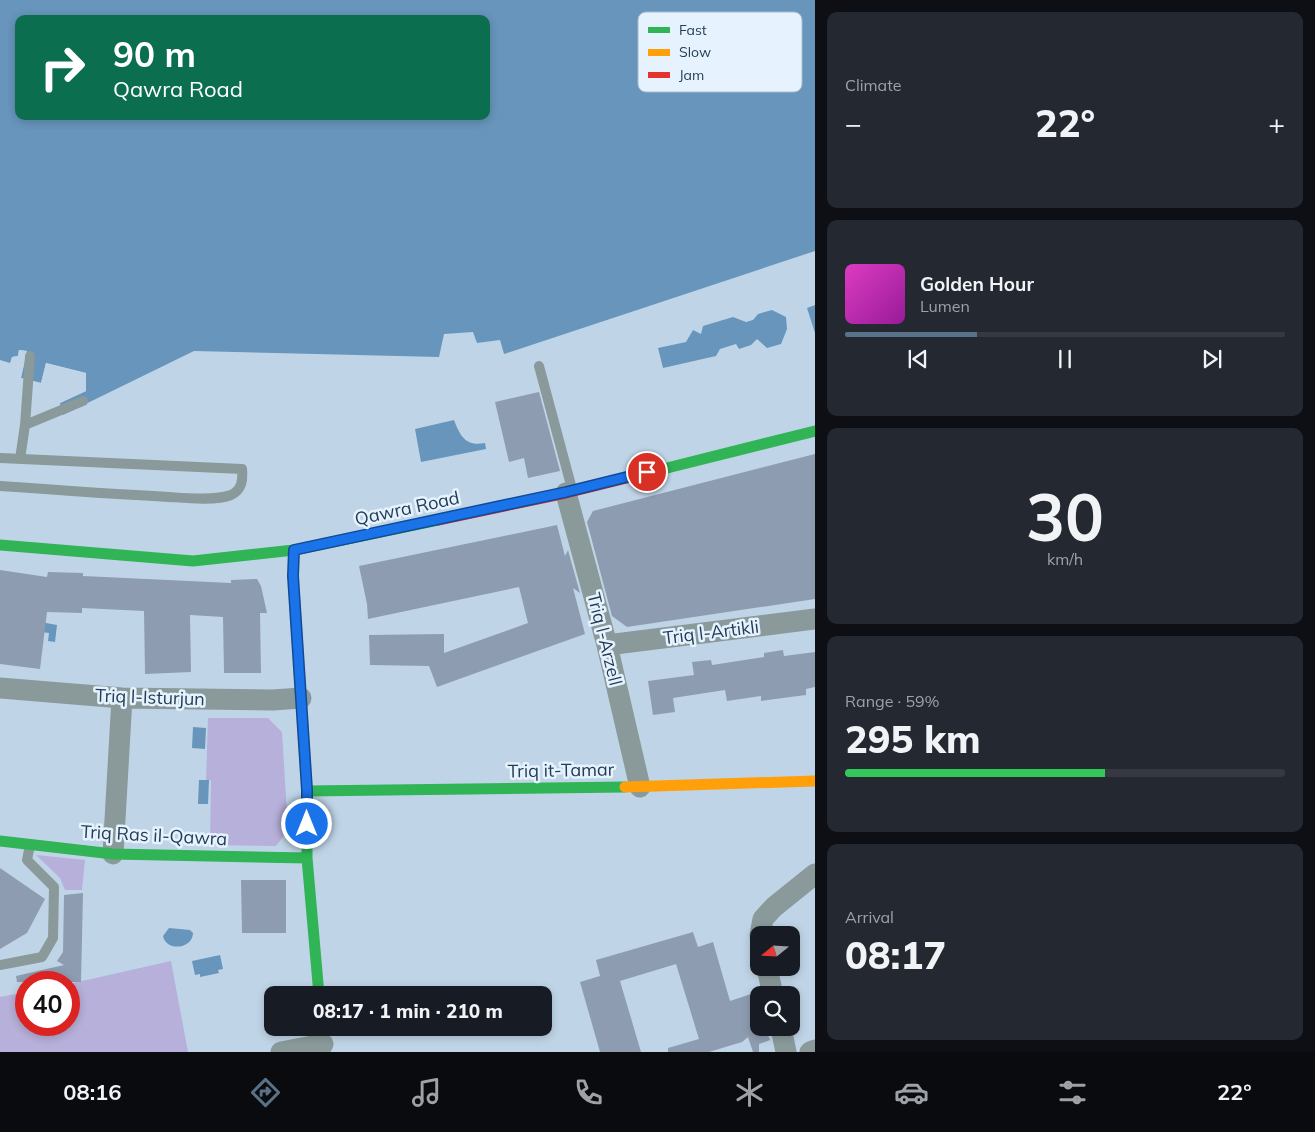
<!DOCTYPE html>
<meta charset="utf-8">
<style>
:root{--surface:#171b24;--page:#242831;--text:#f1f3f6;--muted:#9ea1a6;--line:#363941;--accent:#597287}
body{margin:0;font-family:Mulish,sans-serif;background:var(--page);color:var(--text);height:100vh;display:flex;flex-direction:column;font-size:19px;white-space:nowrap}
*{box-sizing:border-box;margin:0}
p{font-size:16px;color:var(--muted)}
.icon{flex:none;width:28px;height:28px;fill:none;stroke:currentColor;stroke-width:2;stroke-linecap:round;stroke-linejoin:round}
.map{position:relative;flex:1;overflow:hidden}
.details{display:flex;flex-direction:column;gap:12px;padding:12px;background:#0d0f14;width:500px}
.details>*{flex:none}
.hud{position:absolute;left:15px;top:15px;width:475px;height:105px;border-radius:10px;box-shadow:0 2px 8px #0003;background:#0b6e4f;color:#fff;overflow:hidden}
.needle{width:32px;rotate:252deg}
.buttons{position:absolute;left:750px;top:926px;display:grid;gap:10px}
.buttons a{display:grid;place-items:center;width:50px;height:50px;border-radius:10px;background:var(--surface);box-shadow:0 2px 8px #0003;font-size:25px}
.speed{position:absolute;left:15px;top:971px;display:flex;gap:10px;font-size:25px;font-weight:700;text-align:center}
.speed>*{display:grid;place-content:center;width:65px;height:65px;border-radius:50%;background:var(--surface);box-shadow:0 2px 8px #0003;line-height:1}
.speed .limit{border:8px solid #d22;background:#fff;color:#111}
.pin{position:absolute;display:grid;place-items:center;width:42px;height:42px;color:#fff;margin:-21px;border:2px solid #fff;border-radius:50%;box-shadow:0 1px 5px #0007}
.me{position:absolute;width:55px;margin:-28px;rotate:0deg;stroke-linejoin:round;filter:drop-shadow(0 0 4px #0008)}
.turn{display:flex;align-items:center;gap:18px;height:105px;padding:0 15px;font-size:22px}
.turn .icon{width:65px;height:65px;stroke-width:2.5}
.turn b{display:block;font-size:35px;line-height:42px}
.big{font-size:38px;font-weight:800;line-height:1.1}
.details .widget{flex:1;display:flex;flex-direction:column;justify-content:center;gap:8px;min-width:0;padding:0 18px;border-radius:10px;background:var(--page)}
.details .dial{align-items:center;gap:0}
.dial b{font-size:65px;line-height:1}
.song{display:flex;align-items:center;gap:15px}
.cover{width:60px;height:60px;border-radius:8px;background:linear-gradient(135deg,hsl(310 70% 55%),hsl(300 70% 35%))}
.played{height:5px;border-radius:2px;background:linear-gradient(90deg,var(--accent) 30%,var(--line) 30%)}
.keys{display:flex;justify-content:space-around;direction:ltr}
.heat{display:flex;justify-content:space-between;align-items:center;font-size:28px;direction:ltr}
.charge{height:8px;border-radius:4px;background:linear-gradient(90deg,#34c759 59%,var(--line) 0)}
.trip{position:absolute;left:264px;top:986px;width:288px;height:50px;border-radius:10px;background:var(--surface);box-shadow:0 2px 8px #0003;font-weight:800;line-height:50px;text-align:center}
.tabs{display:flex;height:80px;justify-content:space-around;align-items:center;background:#090b0e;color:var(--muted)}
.tabs .icon{width:35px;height:35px}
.tabs .on{color:var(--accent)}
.tabs b{font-size:22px;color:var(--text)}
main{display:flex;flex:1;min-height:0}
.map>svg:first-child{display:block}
</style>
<main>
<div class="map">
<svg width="815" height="1052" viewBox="0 0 815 1052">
<rect width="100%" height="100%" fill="#bfd5e7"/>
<!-- green -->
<path fill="#b6b0da" d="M208,718H268L282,732L288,830L276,846L210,845L211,780L206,781Z
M36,855L85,860L82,890H65L60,878Z
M171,961L188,1052H0V997L26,992V1025H69V984Z"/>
<!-- water -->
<path fill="#6795bb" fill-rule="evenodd" d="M0,0H815V251L504,354L500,340L477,343L473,332L444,334L439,357L194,351L63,415L60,403L86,391V373L46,363L41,383L21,378L27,351L19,350L18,356L12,357L10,363L0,360ZM19,19H486V116H19Z
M815,305V333L807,308Z
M772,310L786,317L787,329L781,344L767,348L757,339L751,345L739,349L736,344L720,349L716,356L663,368L658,348L686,342L693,330L701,334L703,326L733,317L746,322L753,320L758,314Z
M454,420C460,436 466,447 485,443L486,449L421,462L415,429Z
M35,621L57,625L55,642L48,641L49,633L33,631Z
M193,727L206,728L205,749L192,748Z
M199,780H209L208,804H198Z
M169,928L190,930L193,933C193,949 166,952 163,936Z
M220,955L223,969L218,970L219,973L200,977V974L195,975L192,961Z"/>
<!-- pier -->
<path fill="#bfd5e7" d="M19,350L27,351L21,378L41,383L46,363L86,373V391L60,403L58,401L83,390V375L48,366L43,385L20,381L18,378L24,353H21L19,358L14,359L12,365L10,366L12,357L18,356Z"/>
<!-- building -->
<path fill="#8e9cb1" d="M539,392L560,471L528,478L524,458L509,462L495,402Z
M815,454V599L627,627L612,616L587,522L593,511Z
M557,525L565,556L568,550L580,593L573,588L585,634L437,687L429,666L370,665L369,635L444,634V653L528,623L519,587L368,619L367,604L359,566Z
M0,570L47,577L48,572L83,573V576L231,583V580L257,579L261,586L267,613H260L261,673H224L223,617L190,615L191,672L145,674L144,611L82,608V613L47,612L40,669L0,664Z
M783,650L784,656L815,652V687L806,689V695L761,701V696L727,701L725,690L673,698L675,712L653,715L648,681L694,675L692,662L711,660L712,665L764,657V653Z
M0,868L45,899L27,933L0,949Z
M241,880H286V933H242Z
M83,893L81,982H17L16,976L64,965L57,961L63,952L64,895Z
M693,932L698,947L713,942L730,1001L754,993L759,1008V1028H765L770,1040L759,1044V1052H753L748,1037L742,1042L709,1052H668V1048L699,1039L676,964L620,981L641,1052H600L580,982L600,976L596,960Z"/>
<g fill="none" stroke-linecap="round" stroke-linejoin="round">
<!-- lane -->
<path stroke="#8a9a9a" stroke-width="10" d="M539,366L572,489
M25,425L83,401
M0,458L242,469C243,480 242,490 231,495C216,501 185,498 169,497C113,494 56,490 0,486
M20,459L25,425L30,356
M0,965L42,957L53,938L54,887L27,860L30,845"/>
<!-- street -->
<path stroke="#8a9a9a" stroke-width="21" d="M566,493L607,645L640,787
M607,645L815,619
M0,688L122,698L273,700L301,698
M113,854L122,698
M760,935L763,919L774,907L815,874
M767,968L773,995
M781,1028L786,1052
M281,1052L323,1044
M810,1052L815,1050"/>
<!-- fast -->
<path stroke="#30b455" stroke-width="11" d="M643,474L815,431
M0,545L193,561L294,550L438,520
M307,791L625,787
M307,831V858L319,995
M0,841L113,854L307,858"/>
<!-- slow -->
<path stroke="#ff9f0a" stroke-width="11" d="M294,550L293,575L307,791V831
M625,787L815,781"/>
<!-- jam -->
<path stroke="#e5322d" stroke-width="11" d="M438,520L566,493L643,474"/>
</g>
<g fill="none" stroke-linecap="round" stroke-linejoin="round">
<!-- route casing -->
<g stroke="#114b97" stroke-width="12">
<path id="route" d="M307,824V790L293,576L294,550L566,492L647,472"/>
</g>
<!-- route -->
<use href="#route" stroke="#1a73e8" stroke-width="9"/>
</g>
<g text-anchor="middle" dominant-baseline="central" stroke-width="5" stroke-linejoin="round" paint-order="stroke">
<!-- street labels -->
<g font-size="18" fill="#223d54" stroke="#e6f3ff">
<text transform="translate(407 508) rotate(-12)">Qawra Road</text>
<text transform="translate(711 632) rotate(-7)">Triq l-Artikli</text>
<text transform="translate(605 639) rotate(76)">Triq l-Arzell</text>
<text transform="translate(150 697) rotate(2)">Triq l-Isturjun</text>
<text transform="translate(561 770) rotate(-1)">Triq it-Tamar</text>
<text transform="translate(154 835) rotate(3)">Triq Ras il-Qawra</text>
</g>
</g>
<!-- legend -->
<rect x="638" y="12" width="164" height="80" rx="8" fill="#e6f3ff" stroke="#abbccc" stroke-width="1"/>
<rect x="648" y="27" width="22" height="6" fill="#30b455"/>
<rect x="648" y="49" width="22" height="7" fill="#ff9f0a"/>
<rect x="648" y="72" width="22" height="6" fill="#e5322d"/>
<g font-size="14" fill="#223d54">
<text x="679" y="35">Fast</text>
<text x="679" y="57">Slow</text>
<text x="679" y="80">Jam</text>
</g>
</svg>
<div class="buttons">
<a><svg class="needle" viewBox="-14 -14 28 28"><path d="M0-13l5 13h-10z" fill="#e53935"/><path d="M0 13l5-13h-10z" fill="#9ea1a6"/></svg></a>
<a><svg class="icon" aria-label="search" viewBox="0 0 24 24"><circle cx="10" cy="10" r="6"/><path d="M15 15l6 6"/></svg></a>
</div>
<div class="speed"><div class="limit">40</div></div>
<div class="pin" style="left:647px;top:472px;background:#d93025"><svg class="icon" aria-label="arrive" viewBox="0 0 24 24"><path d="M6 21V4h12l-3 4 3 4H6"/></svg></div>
<svg class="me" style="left:307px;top:824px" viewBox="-20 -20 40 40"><circle r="17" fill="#1a73e8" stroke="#fff" stroke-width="3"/><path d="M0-11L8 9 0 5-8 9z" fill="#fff"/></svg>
<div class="trip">08:17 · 1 min · 210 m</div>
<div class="hud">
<div class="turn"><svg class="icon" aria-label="right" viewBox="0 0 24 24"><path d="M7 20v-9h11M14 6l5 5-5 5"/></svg><div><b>90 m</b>Qawra Road</div></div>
</div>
</div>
<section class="details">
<div class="widget"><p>Climate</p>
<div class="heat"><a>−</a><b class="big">22°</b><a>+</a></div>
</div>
<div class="widget">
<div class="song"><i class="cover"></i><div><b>Golden Hour</b><p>Lumen</p></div></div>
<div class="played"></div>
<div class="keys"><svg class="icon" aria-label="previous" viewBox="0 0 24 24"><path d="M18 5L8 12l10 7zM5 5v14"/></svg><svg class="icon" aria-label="pause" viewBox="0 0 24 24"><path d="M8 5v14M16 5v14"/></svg><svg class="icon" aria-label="next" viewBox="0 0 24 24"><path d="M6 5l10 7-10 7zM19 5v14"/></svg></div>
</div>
<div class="widget dial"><b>30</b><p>km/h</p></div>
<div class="widget"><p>Range · 59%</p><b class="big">295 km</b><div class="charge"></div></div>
<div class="widget"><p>Arrival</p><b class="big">08:17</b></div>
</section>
</main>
<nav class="tabs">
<b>08:16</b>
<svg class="icon on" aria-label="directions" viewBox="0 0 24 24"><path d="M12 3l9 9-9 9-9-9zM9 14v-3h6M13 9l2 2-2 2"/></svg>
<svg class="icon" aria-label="music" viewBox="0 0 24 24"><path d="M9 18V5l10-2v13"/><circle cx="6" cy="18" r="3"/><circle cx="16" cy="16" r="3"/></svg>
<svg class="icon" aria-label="phone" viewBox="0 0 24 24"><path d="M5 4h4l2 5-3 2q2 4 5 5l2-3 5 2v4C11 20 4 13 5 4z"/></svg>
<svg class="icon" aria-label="climate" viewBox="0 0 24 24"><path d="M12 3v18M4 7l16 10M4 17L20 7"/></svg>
<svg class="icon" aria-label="car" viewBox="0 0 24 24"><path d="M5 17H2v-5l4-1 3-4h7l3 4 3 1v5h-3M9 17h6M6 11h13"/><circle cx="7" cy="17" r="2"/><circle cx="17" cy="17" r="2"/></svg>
<svg class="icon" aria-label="filters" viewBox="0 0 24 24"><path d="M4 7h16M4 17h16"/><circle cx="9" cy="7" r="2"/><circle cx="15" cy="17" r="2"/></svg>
<b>22°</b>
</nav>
